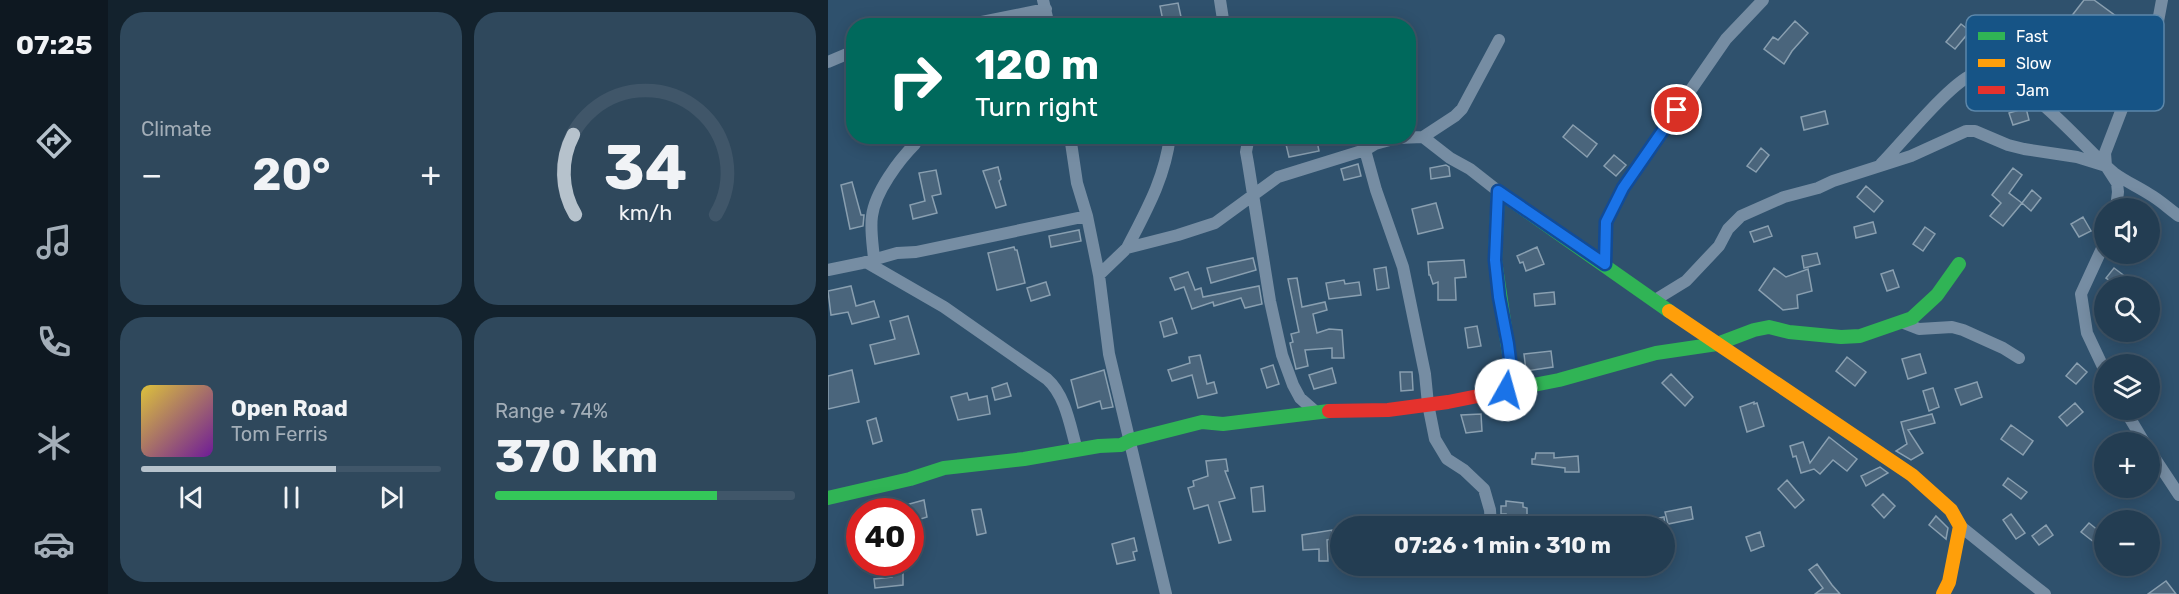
<!DOCTYPE html>
<meta charset="utf-8">
<style>
:root{--surface:#233d52;--page:#2f485c;--text:#f1f3f6;--muted:#a3aeb8;--line:#405669;--accent:#b6c2cc}
body{margin:0;font-family:Rubik,sans-serif;background:var(--page);color:var(--text);height:100vh;display:flex;flex-direction:column;font-size:22px;white-space:nowrap}
*{box-sizing:border-box;margin:0}
p{font-size:20px;color:var(--muted)}
.icon{flex:none;width:33px;height:33px;fill:none;stroke:currentColor;stroke-width:2;stroke-linecap:round;stroke-linejoin:round}
.map{position:relative;flex:1;overflow:hidden}
.sheet{display:flex;flex-direction:column;gap:12px;padding:12px;background:#13222d;width:720px}
.sheet>*{flex:none}
.top-card{position:absolute;left:18px;top:18px;width:570px;height:126px;border-radius:24px;box-shadow:0 3px 15px #0003,0 0 0 2px var(--line);background:#00695c;color:#fff;overflow:hidden}
.buttons{position:absolute;left:1266px;top:198px;display:grid;gap:12px}
.buttons a{display:grid;place-items:center;width:66px;height:66px;border-radius:50%;background:var(--surface);box-shadow:0 3px 15px #0003,0 0 0 2px var(--line);font-size:30px}
.speed{position:absolute;left:18px;top:498px;display:flex;gap:12px;font-size:30px;font-weight:700;text-align:center}
.speed>*{display:grid;place-content:center;width:78px;height:78px;border-radius:50%;background:var(--surface);box-shadow:0 3px 15px #0003,0 0 0 2px var(--line);line-height:1}
.speed .limit{border:9px solid #d22;background:#fff;color:#111}
.pin{position:absolute;display:grid;place-items:center;width:51px;height:51px;color:#fff;margin:-26px;border:3px solid #fff;border-radius:50%;box-shadow:0 2px 6px #0007}
.me{position:absolute;width:66px;margin:-33px;rotate:7deg;stroke-linejoin:round;filter:drop-shadow(0 0 4px #0008)}
.turn{display:flex;align-items:center;gap:21px;height:126px;padding:0 30px;font-size:27px}
.turn .icon{width:78px;height:78px;stroke-width:2.5}
.turn b{display:block;font-size:42px;line-height:51px}
.big{font-size:45px;font-weight:700;line-height:1.1}
.sheet .card{flex:1;display:flex;flex-direction:column;justify-content:center;gap:9px;min-width:0;padding:0 21px;border-radius:24px;background:var(--page)}
.sheet .dial{align-items:center;gap:0}
.dial svg{height:156px;overflow:visible;fill:none;stroke:var(--line);stroke-width:7;stroke-linecap:round;text-anchor:middle}
.dial text{fill:var(--text);stroke:none}
.song{display:flex;align-items:center;gap:18px}
.cover{width:72px;height:72px;border-radius:9px;background:linear-gradient(135deg,hsl(50 70% 55%),hsl(280 70% 35%))}
.played{height:6px;border-radius:3px;background:linear-gradient(90deg,var(--accent) 65%,var(--line) 65%)}
.keys{display:flex;justify-content:space-around;direction:ltr}
.heat{display:flex;justify-content:space-between;align-items:center;font-size:33px;direction:ltr}
.charge{height:9px;border-radius:4px;background:linear-gradient(90deg,#34c759 74%,var(--line) 0)}
.sheet .tiles{flex:1;display:grid;gap:12px;grid-template-columns:repeat(2,1fr)}
.trip{position:absolute;left:502px;top:516px;width:345px;height:60px;border-radius:30px;background:var(--surface);box-shadow:0 3px 15px #0003,0 0 0 2px var(--line);font-weight:700;line-height:60px;text-align:center}
main{display:flex;flex:1;min-height:0}
.dock{display:flex;flex-direction:column;width:108px;justify-content:space-around;align-items:center;background:#0e1821;color:var(--muted)}
.dock .icon{width:42px;height:42px}
.dock .selected{color:var(--accent)}
.dock b{font-size:27px;color:var(--text)}
.map>svg:first-child{display:block}
</style>
<main>
<nav class="dock">
<b>07:25</b>
<svg class="icon selected" aria-label="directions" viewBox="0 0 24 24"><path d="M12 3l9 9-9 9-9-9zM9 14v-3h6M13 9l2 2-2 2"/></svg>
<svg class="icon" aria-label="music" viewBox="0 0 24 24"><path d="M9 18V5l10-2v13"/><circle cx="6" cy="18" r="3"/><circle cx="16" cy="16" r="3"/></svg>
<svg class="icon" aria-label="phone" viewBox="0 0 24 24"><path d="M5 4h4l2 5-3 2q2 4 5 5l2-3 5 2v4C11 20 4 13 5 4z"/></svg>
<svg class="icon" aria-label="climate" viewBox="0 0 24 24"><path d="M12 3v18M4 7l16 10M4 17L20 7"/></svg>
<svg class="icon" aria-label="car" viewBox="0 0 24 24"><path d="M5 17H2v-5l4-1 3-4h7l3 4 3 1v5h-3M9 17h6M6 11h13"/><circle cx="7" cy="17" r="2"/><circle cx="17" cy="17" r="2"/></svg>
</nav>
<section class="sheet">
<div class="tiles">
<div class="card"><p>Climate</p>
<div class="heat"><a>−</a><b class="big">20°</b><a>+</a></div>
</div>
<div class="card dial"><svg viewBox="0 0 100 80">
<path d="M14 69A42 42 0 1 1 86 69"/>
<path d="M14 69A42 42 0 0 1 13 28" stroke="#b6c2cc"/>
<text x="50" y="56" font-size="32" font-weight="700">34</text>
<text x="50" y="72" font-size="11">km/h</text>
</svg></div>
<div class="card">
<div class="song"><i class="cover"></i><div><b>Open Road</b><p>Tom Ferris</p></div></div>
<div class="played"></div>
<div class="keys"><svg class="icon" aria-label="previous" viewBox="0 0 24 24"><path d="M18 5L8 12l10 7zM5 5v14"/></svg><svg class="icon" aria-label="pause" viewBox="0 0 24 24"><path d="M8 5v14M16 5v14"/></svg><svg class="icon" aria-label="next" viewBox="0 0 24 24"><path d="M6 5l10 7-10 7zM19 5v14"/></svg></div>
</div>
<div class="card"><p>Range · 74%</p><b class="big">370 km</b><div class="charge"></div></div>
</div>
</section>
<div class="map">
<svg width="1351" height="594" viewBox="0 0 1351 594">
<rect width="100%" height="100%" fill="#2f516d"/>
<!-- building -->
<path fill="#4a657c" stroke="#899fb0" stroke-width="1.5" d="M1256,0H1266L1292,19L1270,49L1255,38L1252,42L1243,35L1240,38L1232,31Z
M350,3L355,26H336L332,6Z
M967,21L980,33L964,51L956,64L936,49L945,37L950,40Z
M1133,24L1142,31L1127,49L1118,42Z
M1198,108L1201,120L1185,125L1181,113Z
M997,111L1000,124L976,130L973,117Z
M745,125L769,144L759,157L735,137Z
M456,136H488L491,151L461,157Z
M933,148L941,155L928,172L919,166Z
M786,155L798,165L788,176L776,166Z
M530,164L533,176L516,180L513,169Z
M618,165L621,167L622,176L603,179L602,168Z
M170,167L173,179L171,181L178,205L168,208L155,171Z
M1185,168L1194,175L1181,193L1194,203L1175,226L1162,216L1173,203L1164,195Z
M108,170L113,194L104,196L109,213L85,219L82,205L97,201L91,173Z
M24,182L33,215H36L35,226L22,229L13,185Z
M1038,186L1055,201L1046,212L1029,197Z
M1204,190L1213,198L1203,211L1194,203Z
M608,203L615,228L590,234L584,209Z
M1255,217L1263,231L1251,237L1243,224Z
M1045,222L1048,233L1028,238L1026,227Z
M940,226L944,236L926,242L922,232Z
M1097,227L1107,234L1095,251L1085,244Z
M251,230L253,241L223,247L221,236Z
M186,247L187,250H189L197,283L169,290L160,253Z
M709,247L716,264L698,271L695,262L692,263L689,256Z
M989,253L992,264L976,268L974,256Z
M425,258L428,270L383,283L379,268Z
M636,260L638,277L627,278L628,300H610V282L605,284L602,275H601L600,262Z
M558,267L561,288L549,290L546,269Z
M946,268L958,277L980,269L984,291L969,295L970,308L955,310L931,290Z
M1286,268L1310,286H1289L1278,278Z
M1065,270L1071,287L1059,291L1053,274Z
M360,272L367,290L373,288L375,297L431,286L434,304L417,308L413,298L386,306L385,302L364,309L356,287L347,290L342,278Z
M469,278L474,307L497,302L499,310L485,314L489,333L501,329L514,330L516,358H504V348L477,350L480,366L468,369L462,343L465,342L463,334L471,332L460,279Z
M516,280L517,284L531,282L533,295L501,299L498,283Z
M218,282L222,295L203,301L199,288Z
M23,286L28,306L46,301L51,317L24,324L20,312L3,315L0,291Z
M726,292L727,304L707,306L706,294Z
M80,316L91,354L47,364L42,345L67,339L62,321Z
M344,318L349,333L336,337L332,322Z
M649,326L653,346L640,348L637,328Z
M723,351L725,367L698,371L696,354Z
M1092,354L1098,373L1080,379L1074,359Z
M372,355L379,384L386,382L389,393L370,398L364,375L344,381L340,370L362,363L361,357Z
M1019,357L1038,372L1027,386L1008,371Z
M1249,363L1259,372L1248,384L1238,376Z
M445,365L451,384L439,388L433,369Z
M504,368L508,383L486,389L481,375Z
M24,370L31,402L0,409V376Z
M276,370L285,407L274,409L272,401L250,408L243,380Z
M572,372H584L585,390L573,391Z
M843,374L865,397L857,406L834,383Z
M1149,382L1154,397L1133,405L1127,389Z
M179,383L183,396L167,400L164,388Z
M1105,388L1111,407L1101,411L1095,391Z
M139,393L141,400L159,396L162,414L130,420L123,397Z
M926,402V404L929,403L936,426L919,432L912,407Z
M1247,403L1255,412L1239,426L1231,417Z
M653,414L654,431L638,433L633,415Z
M1104,414L1107,423L1080,430L1095,453L1083,460L1068,451L1079,444L1073,422Z
M48,418L54,441L45,444L39,421Z
M1183,425L1205,441L1195,455L1173,439Z
M1001,437L1029,459L1019,471L1005,460L992,474L986,469L973,473L968,456L965,457L962,446L975,442L982,463Z
M708,453H726V458L750,456L751,472H737V468L704,464V459H707Z
M398,459L400,471H397L407,498L391,502L403,540L391,543L380,505L366,509L360,488L366,486L365,481L380,476L378,461Z
M1052,467L1060,473L1038,486L1033,476Z
M1180,478L1199,492L1193,499L1175,485Z
M959,480L976,500L967,508L950,489Z
M435,486L437,511L425,512L423,488Z
M1055,494L1067,506L1056,518L1044,505Z
M96,500L99,517L86,521L85,516L82,517V512H63V509Z
M678,501L695,503V507L699,508V515H694L693,526H677L678,514H673V506H678Z
M863,507L865,519L840,524L837,512Z
M153,509L158,533L149,535L144,510Z
M1183,514L1197,533L1188,539L1175,520Z
M1108,516L1120,528L1118,539L1101,525Z
M816,517L817,521L836,517L837,526H789L788,523Z
M1261,523L1276,535V550L1253,532Z
M1218,525L1225,535L1211,545L1204,536Z
M504,530L505,539L499,540L500,561H491V549L475,550L474,535Z
M932,532L936,546L923,551L918,537Z
M306,538L309,551L305,552L307,560L289,564L284,544Z
M62,562H75V585L47,588L46,579L64,577Z
M989,564L1004,585L1012,594H987L995,588L981,570Z
M1338,581L1348,594H1320Z"/>
<g fill="none" stroke-linecap="round" stroke-linejoin="round">
<!-- street -->
<path stroke="#768da3" stroke-width="12" d="M215,0L221,26
M392,0L396,26
M134,26L218,9
M0,62L26,51
M242,136L249,183L259,216L271,275L281,354L338,594
M421,136L418,152L420,163L442,301L454,355L465,385L472,398L489,413
M595,137L622,158L642,169L670,191
M537,150L548,190L575,267L597,374L600,404L607,439L619,459L636,470L656,489L662,510L663,526
M1053,164C1073,144 1124,80 1148,73C1188,62 1256,149 1286,173C1297,181 1310,187 1321,194C1332,200 1341,209 1351,216
M1288,208L1290,192L1289,183L1278,166L1277,153L1297,101L1303,91L1312,81L1317,67L1329,27L1334,0
M1276,244L1253,294L1259,333L1276,369
M299,248C318,211 337,178 342,136
M46,259C45,246 42,230 44,216C47,192 71,160 87,144
M38,262L116,307L219,379C238,396 242,426 249,450
M777,264L778,222L795,188L898,39L935,0
M0,270L34,263L69,253L88,252L259,216
M271,275L299,248L350,235L387,223L450,177L537,150L547,144L569,138L595,137L627,116L634,109L671,40
M827,300L858,281L891,246L900,229L913,216L956,197L990,188L1005,181L1083,156L1138,131H1147L1180,145L1196,149L1249,157L1278,166
M1073,322L1091,329L1124,327L1135,330L1175,348L1191,358
M1297,410L1316,442
M1322,451L1351,495
M1132,526C1160,548 1188,572 1217,594"/>
<!-- fast -->
<path stroke="#30b455" stroke-width="14" d="M678,390L683,368L667,260L670,191L841,311
M670,392L731,380L828,353L889,344L926,330L941,327L961,332L1013,337L1032,336L1084,318L1109,295L1131,264
M0,498L82,479L116,468L196,459L271,446L293,445L303,440L374,422L395,424L501,411"/>
<!-- slow -->
<path stroke="#ff9f0a" stroke-width="14" d="M841,311L1084,475L1123,510L1132,526L1121,582L1115,594"/>
<!-- jam -->
<path stroke="#e5322d" stroke-width="14" d="M501,411L560,410L620,402L670,392"/>
</g>
<g fill="none" stroke-linecap="round" stroke-linejoin="round">
<!-- route casing -->
<g stroke="#114b97" stroke-width="15">
<path id="route" d="M678,390L683,368L680,344L671,297L667,260L670,191L777,264L778,222L795,188L849,110"/>
</g>
<!-- route -->
<use href="#route" stroke="#1a73e8" stroke-width="10"/>
</g>
<!-- legend -->
<rect x="1138" y="15" width="198" height="96" rx="9" fill="#165486" stroke="#5c87aa" stroke-width="1.5"/>
<rect x="1150" y="32" width="27" height="8" fill="#30b455"/>
<rect x="1150" y="59" width="27" height="8" fill="#ff9f0a"/>
<rect x="1150" y="86" width="27" height="8" fill="#e5322d"/>
<g font-size="16" fill="#fff">
<text x="1188" y="42">Fast</text>
<text x="1188" y="69">Slow</text>
<text x="1188" y="96">Jam</text>
</g>
</svg>
<div class="buttons">
<a><svg class="icon" aria-label="sound" viewBox="0 0 24 24"><path d="M4 9h4l5-4v14l-5-4H4zM17 9q2 3 0 6"/></svg></a>
<a><svg class="icon" aria-label="search" viewBox="0 0 24 24"><circle cx="10" cy="10" r="6"/><path d="M15 15l6 6"/></svg></a>
<a><svg class="icon" aria-label="layers" viewBox="0 0 24 24"><path d="M12 4l9 5-9 5-9-5zM3 14l9 5 9-5"/></svg></a>
<a>+</a>
<a>−</a>
</div>
<div class="speed"><div class="limit">40</div></div>
<div class="pin" style="left:849px;top:110px;background:#d93025"><svg class="icon" aria-label="arrive" viewBox="0 0 24 24"><path d="M6 21V4h12l-3 4 3 4H6"/></svg></div>
<svg class="me" style="left:678px;top:390px" viewBox="-20 -20 40 40"><circle r="19" fill="#fff"/><path d="M0-13L10 11 0 6-10 11z" fill="#1a73e8"/></svg>
<div class="trip">07:26 · 1 min · 310 m</div>
<div class="top-card">
<div class="turn"><svg class="icon" aria-label="right" viewBox="0 0 24 24"><path d="M7 20v-9h11M14 6l5 5-5 5"/></svg><div><b>120 m</b>Turn right</div></div>
</div>
</div>
</main>
